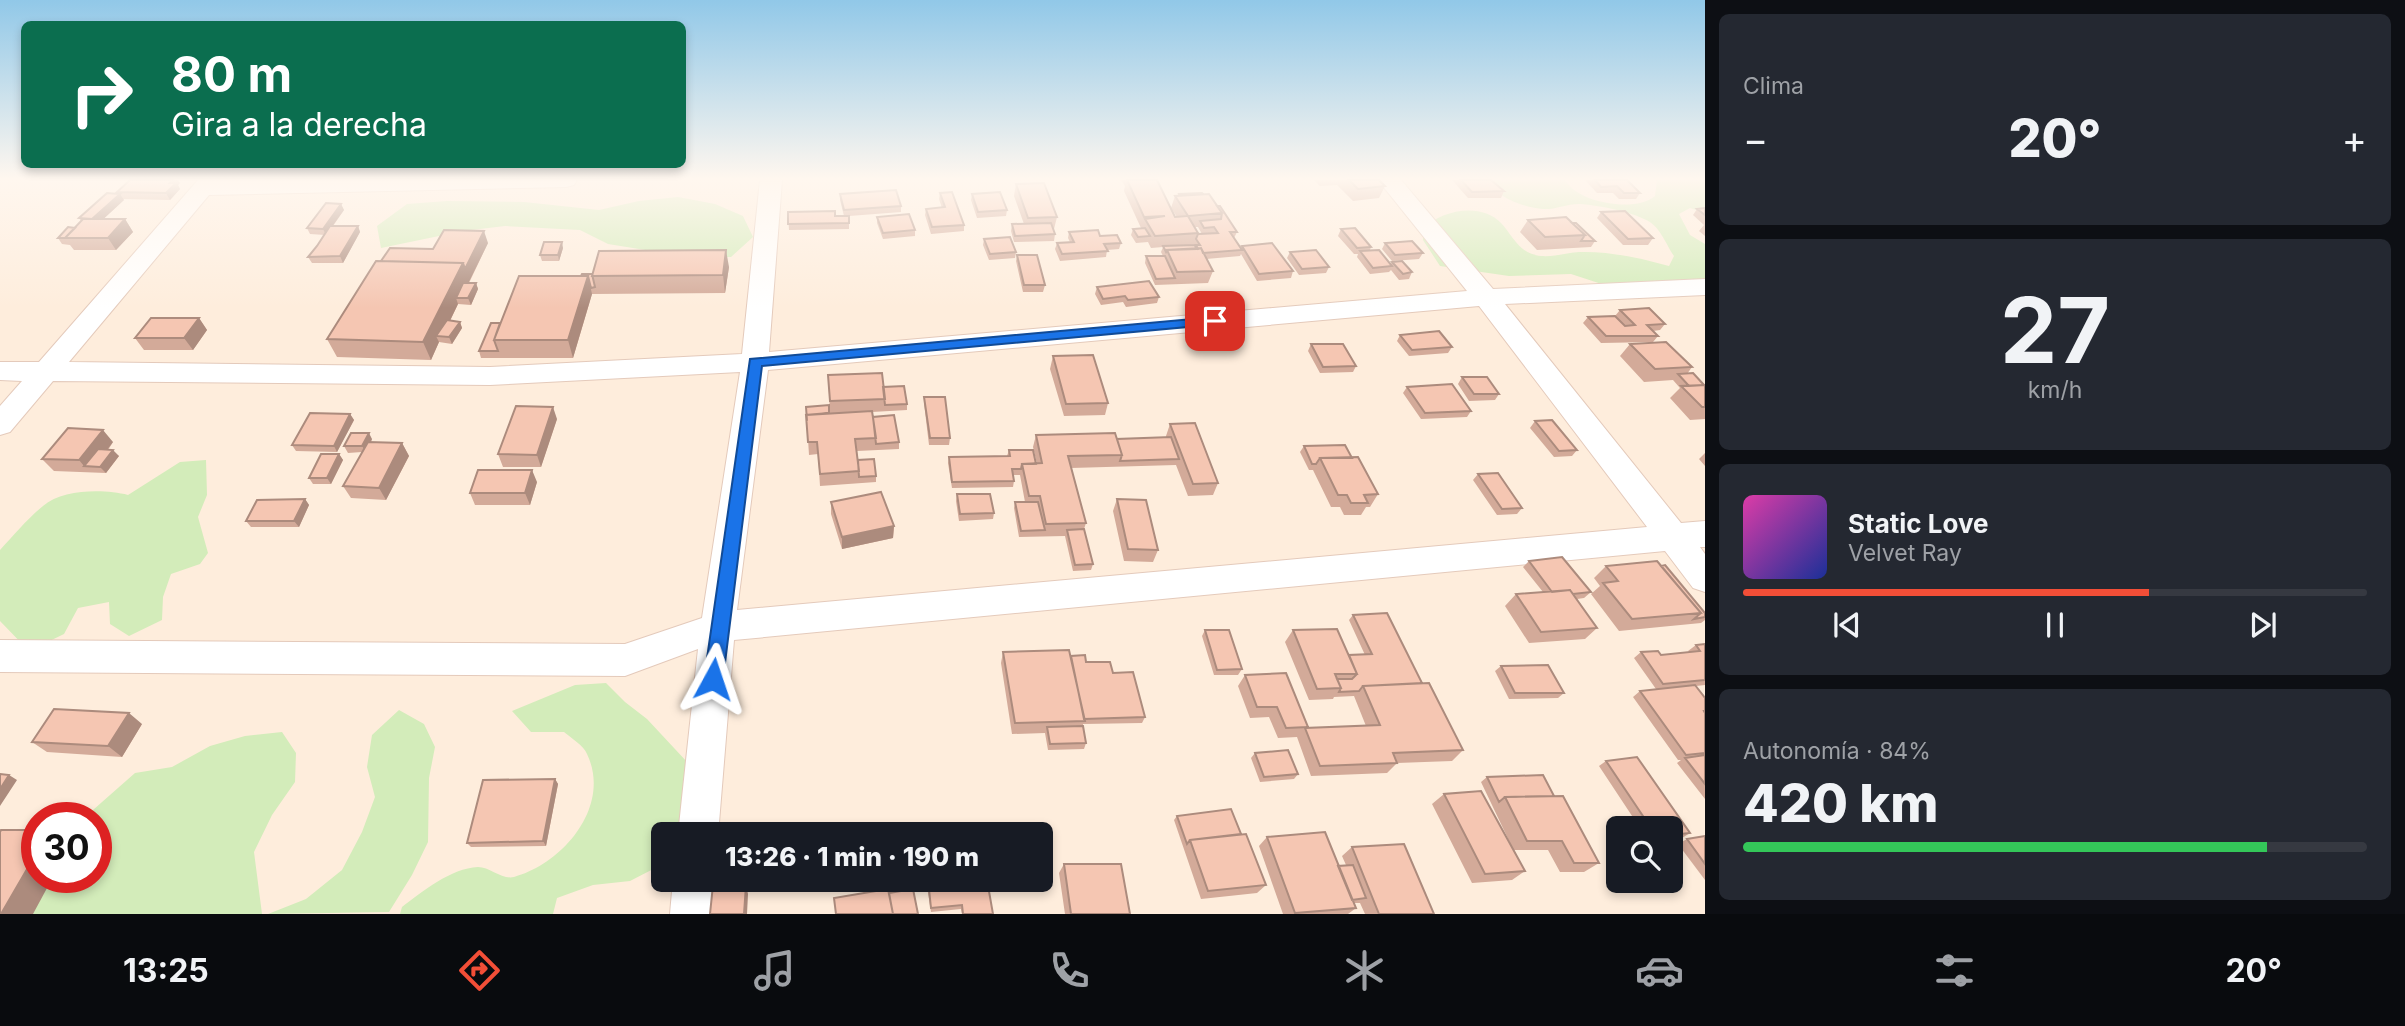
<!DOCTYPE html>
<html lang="es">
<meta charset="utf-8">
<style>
:root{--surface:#171b24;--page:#242831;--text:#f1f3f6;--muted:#9ea1a6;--line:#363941;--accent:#f24e37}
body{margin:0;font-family:Inter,sans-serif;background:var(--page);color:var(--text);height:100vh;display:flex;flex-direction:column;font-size:26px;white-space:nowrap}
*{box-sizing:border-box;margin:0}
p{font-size:23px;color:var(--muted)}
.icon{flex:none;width:38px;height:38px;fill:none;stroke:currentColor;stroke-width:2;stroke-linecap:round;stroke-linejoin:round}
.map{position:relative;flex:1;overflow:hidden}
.panel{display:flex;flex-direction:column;gap:14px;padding:14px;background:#0d0f14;width:700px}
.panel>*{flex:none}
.banner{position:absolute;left:21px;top:21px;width:665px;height:147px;border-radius:10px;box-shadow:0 4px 10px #0003;background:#0b6e4f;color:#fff;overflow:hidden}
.controls{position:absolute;left:1606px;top:816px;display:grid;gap:14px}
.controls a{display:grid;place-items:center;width:77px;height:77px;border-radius:10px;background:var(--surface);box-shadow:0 4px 10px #0003;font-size:35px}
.speed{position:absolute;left:21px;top:802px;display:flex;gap:14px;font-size:35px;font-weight:700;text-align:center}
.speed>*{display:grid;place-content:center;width:91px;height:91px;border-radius:50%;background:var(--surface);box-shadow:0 4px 10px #0003;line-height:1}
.speed .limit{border:10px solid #d22;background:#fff;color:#111}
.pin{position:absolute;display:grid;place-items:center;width:60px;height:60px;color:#fff;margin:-30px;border-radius:14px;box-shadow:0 4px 10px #0006}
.me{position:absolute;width:77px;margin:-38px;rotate:5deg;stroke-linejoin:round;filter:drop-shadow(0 0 5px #0008)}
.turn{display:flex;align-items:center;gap:24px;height:147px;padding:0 35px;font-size:32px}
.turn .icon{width:91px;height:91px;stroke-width:2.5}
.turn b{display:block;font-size:49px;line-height:60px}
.big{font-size:52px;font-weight:800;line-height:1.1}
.panel .widget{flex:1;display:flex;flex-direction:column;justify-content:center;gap:10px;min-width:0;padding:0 24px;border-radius:10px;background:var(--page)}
.panel .dial{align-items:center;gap:0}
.dial b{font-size:91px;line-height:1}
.song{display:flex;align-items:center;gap:21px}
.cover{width:84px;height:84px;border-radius:10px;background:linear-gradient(135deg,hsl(320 70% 55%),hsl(230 70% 35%))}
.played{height:7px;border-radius:4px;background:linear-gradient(90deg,var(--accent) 65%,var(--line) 65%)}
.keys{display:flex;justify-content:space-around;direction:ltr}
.heat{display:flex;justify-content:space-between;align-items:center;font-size:38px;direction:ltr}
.charge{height:10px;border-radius:5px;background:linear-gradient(90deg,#34c759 84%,var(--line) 0)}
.trip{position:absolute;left:651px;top:822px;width:402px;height:70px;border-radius:10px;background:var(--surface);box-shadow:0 4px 10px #0003;font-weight:800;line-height:70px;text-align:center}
.menu{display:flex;height:112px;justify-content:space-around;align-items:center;background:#090b0e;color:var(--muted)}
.menu .icon{width:49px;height:49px}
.menu .current{color:var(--accent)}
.menu b{font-size:32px;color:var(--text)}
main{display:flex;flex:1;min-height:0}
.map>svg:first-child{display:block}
</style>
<main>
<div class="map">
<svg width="1705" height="914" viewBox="0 0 1705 914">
<rect width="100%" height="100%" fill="#feeddc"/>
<!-- green -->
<path fill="#d3ecba" d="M1488,180H1565C1577,203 1636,213 1655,196L1657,180H1705V213L1690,208L1679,214L1690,235L1705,244V288L1623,291L1571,274L1509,276L1440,266L1423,240V229C1441,210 1481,202 1501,223C1514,237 1519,254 1541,256C1554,257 1566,253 1579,252C1609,251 1640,258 1669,266L1674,256C1665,243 1660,225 1644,219C1625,210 1601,206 1581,204C1568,203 1555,210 1543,209C1526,208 1494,197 1488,180Z
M678,197L715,204L743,216L753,237L731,257H689L608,244L580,230L505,226L463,231L381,248L377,226L407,204L447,201L524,202L599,210L639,201Z
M206,460L207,495L198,517L208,553L200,564L171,574L163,597L162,620L129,636L110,624L109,602L78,608L64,634L29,651L0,621V550C14,535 27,519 43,506C63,489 104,489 128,495L180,462Z
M606,683L625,702L647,719L688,763L703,835H663V864L630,881L593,885L557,898L553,914H400L402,907C422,892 451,868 478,867C490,867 502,880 514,877C563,864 612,806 587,754C584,746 571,738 564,732H531L512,711L575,685Z
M399,710L424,724L435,747L429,778L428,842L412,875L389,912L268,914L306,899L342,870L362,832L375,797L367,767L372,735Z
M282,732L296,753L295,782L272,815L254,852L262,914H32L41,877H96V817H85L135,773L172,767L210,746L245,736Z"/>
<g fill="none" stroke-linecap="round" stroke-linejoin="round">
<!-- minor casing -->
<g stroke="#e4cabb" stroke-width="2">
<path id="minor" d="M198,180H577L574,185L566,187L209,195L69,362L490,367L742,354L760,180H782L769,352L1467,291L1378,180H1401L1493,289L1705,279V295L1505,304L1681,523L1705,521V547H1700L1705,554V592L1693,588L1665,551L734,640L718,835H678L698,649L625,676L0,672V640L625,644L702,618L740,372L490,385L53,381L10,432L0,435V406L22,381L0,380V362H39ZM1479,306L1647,527L737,610L768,370Z
M673,880H715L712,914H670Z"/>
</g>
<!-- minor -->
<use href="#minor" fill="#fff" fill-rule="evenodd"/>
</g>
<!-- wall -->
<path fill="#d3aa99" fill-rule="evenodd" d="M1121,180H1157L1175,217H1177L1171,208L1175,196H1179V194L1217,206L1237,232L1234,238L1241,248L1242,246L1293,271L1291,278L1257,281L1241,254L1240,256L1206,259L1213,271L1208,283L1155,285L1145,263L1146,256H1163L1161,252L1163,247L1151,248L1148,242L1136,243L1131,235L1133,229L1141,228L1124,191L1125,186ZM1195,227H1198L1202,234H1198Z
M1314,180H1379L1385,186L1379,198L1353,201L1337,185L1320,186Z
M1452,180H1491L1504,191L1501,198H1468Z
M1585,180H1627L1640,193L1636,199H1619L1613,193H1597Z
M180,183L178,185L180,189L170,200L123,199L124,200L103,219H125L133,232L116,250H74L70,245L62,244L58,238L75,228L81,221L79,218L118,194L117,192Z
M1016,184L1057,217L1054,229H1053L1055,234L1054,241L1014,242L1011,231L1012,224H1024L1014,196Z
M940,193L964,225V231L931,234L925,215L926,209L942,208L939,199Z
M840,194L901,206V212L849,216V229L789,230L788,212L844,216L840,200Z
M972,194L1007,210L1006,216L977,218L971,200Z
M341,204L344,210L333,226H358L360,232L343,263H312L308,257L317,246L325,235L310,234L307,228Z
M1705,208V236L1699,231L1704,225L1693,215L1697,209Z
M1601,212L1653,238L1648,245H1623L1597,218Z
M877,217L915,230V236L883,239L877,223Z
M1528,220L1572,223L1595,241L1591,247L1537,250L1520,232Z
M1341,229L1371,247L1370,250L1391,264L1392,262L1412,272L1409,279L1399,280L1391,270L1389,272L1370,274L1357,257L1358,254H1354L1338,236Z
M1069,232L1100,236L1121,243L1119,249L1107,250L1106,257L1060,261L1055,249L1057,243L1070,242L1068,238Z
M984,239L1016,252L1015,258L989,260L983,245Z
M488,243L469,283H476L478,289L471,305L458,304L450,321L460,322L462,328L452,344L439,342L431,360L337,357L327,339L381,261L433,249Z
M1385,243L1423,253L1419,259L1392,261L1382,249Z
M563,248L559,261H542L540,255Z
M1290,252L1329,267L1326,273L1299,275L1287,258Z
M1017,255L1045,285L1043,292H1023L1016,261Z
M729,267L725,293L592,294L573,358H481L479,351L500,323L581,276Z
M1097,287L1159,297L1157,303L1126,307L1123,302L1101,305L1095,294Z
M1620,310L1665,324L1660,330L1653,331L1658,336L1653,342L1601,343L1583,323L1588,317L1615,316Z
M199,318L207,330L193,350H144L135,338Z
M1400,335L1452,347L1448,353L1409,356L1397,341Z
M1311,344L1356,366L1353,372L1320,373L1308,351Z
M1630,344L1692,367L1687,374L1705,385V419L1690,420L1670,398L1680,388L1673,380L1644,382L1620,356Z
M1053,356L1108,403L1105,415L1064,416L1050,369Z
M828,375L883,387L907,404V410L872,412L873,417L899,442V449L857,451L858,460L876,476V482L820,486L818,454L809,455L806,407L830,413Z
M1462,377L1499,394L1495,400L1469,401L1458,384Z
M1407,387L1471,411L1467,417L1421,419L1403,393Z
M924,397L950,438L949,445H929L924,403Z
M350,414L354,420L337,452L296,451L292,445Z
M557,419L541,467H503L498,454Z
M1535,421L1577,450L1572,456L1554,457L1530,428Z
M1170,424L1218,483L1213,495L1188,496L1176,465L1071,468L1086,523L1084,529L1093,564L1091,570L1073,571L1065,536L1019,537L1014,508L1015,502H1025L1020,475H1013L1014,481L1013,487L952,488L948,463L949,457L1007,456L1009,450L1037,464L1033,447L1036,435L1117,439L1166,437V436Z
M372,439L371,442L402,443L409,456L386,500L351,498L343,486L362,452L348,453L344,446Z
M113,442L108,450L119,456L106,473L54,471L42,459Z
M1304,446L1352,458L1378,494L1370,507H1366L1361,515H1344L1340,507H1331L1313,470H1309L1300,452Z
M1705,453V466L1699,459Z
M339,454L343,460L331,484H313L309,478Z
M1478,474L1522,508L1517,514L1497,515L1473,480Z
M537,482L530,505H475L470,493Z
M957,494L994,513L993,519L959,521L956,501Z
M305,499L309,505L299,527H251L246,521Z
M1117,499L1158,550L1153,562L1124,561L1113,511Z
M831,502L894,526L893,538L842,549L831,514Z
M1529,561L1591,592L1584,598L1577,599L1597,628L1585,639L1529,643L1505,606L1516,594L1543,592L1523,567Z
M1606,566L1705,613V620L1701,623L1619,631L1591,594L1600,586L1594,578Z
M1353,615L1422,683L1463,750L1452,761L1397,763L1387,773L1311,776L1297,737L1278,738L1269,717L1250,718L1238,686L1245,675L1308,728L1366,726L1354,696L1334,697L1333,699L1309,700L1285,642L1293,630L1349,655H1365L1349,620Z
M1205,630L1242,669L1238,675H1214L1202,636Z
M1705,644V685L1696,686L1705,698V799L1677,763L1681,760H1678L1633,697L1640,691L1656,689L1634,658L1641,652L1661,655L1689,652L1688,651L1696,645Z
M1003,652L1071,656L1113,673L1145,717L1142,723L1083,724V726L1086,743L1084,749L1048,750L1045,733L1012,734L1001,663Z
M1501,666L1564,693L1558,698L1509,699L1495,671Z
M142,724L122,757L47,752L32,742Z
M1255,753L1298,774L1294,779L1260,782L1251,758Z
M1606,761L1690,833L1682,838L1671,839V828H1640L1599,766Z
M1487,777L1554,796L1599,863L1584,872H1560L1548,850H1514L1525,871L1512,880L1472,883L1432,804L1444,794L1512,847L1481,782Z
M555,779L558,784L546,846L471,847L467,843Z
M1177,816L1241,834L1266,885L1257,893L1201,899L1174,820Z
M1705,836V880L1678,844L1687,839Z
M1267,837L1338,866L1346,865L1342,856L1352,847L1434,914H1365L1360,903H1354L1356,908L1348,914H1283L1259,846Z
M1064,864L1130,914H1065L1059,873Z
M926,880H987L993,914H962L961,909L931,912Z"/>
<!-- shaded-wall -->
<path fill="#ac8b7d" d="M173,180H178L180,183L178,185L180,189L170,200L166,193L170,183Z
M120,194L124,200L97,225L92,219Z
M341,204L344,210L326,235L323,229Z
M125,219L133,232L116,250L108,238Z
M358,226L360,232L343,263L340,256Z
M484,231L488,243L461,298H456L458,304L442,337L436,336L439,342L431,360L423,342L463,263Z
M562,242L563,248L559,261L558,255Z
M726,250L729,267L725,293L723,275Z
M588,276L592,294L573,358L568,340Z
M476,283L478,289L471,305L468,298Z
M199,318L207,330L193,350L184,338Z
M460,322L462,328L452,344L449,337Z
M553,407L557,419L541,467L537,455Z
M350,414L354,420L337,452L334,446Z
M103,430L113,442L94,467L84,466L79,460Z
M369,433L372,439L366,452L362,446Z
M402,443L409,456L386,500L379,488Z
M113,450L119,456L106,473L100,467Z
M339,454L343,460L331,484L327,478Z
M532,470L537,482L530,505L525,493Z
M305,499L309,505L299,527L294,521Z
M894,526L893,538L842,549V537Z
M129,713L142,724L122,757L108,746Z
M9,775L17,780L0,806V789Z
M555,779L558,784L546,846L543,841Z
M37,852V877H53L33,914H1Z
M746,885L748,894L747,914H744Z"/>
<!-- building -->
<path fill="#f5c6b2" stroke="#ac8b7d" stroke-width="2" d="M130,180H173L170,183H176L166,193L117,192Z
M1127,180H1157L1175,217L1188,216L1175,196L1209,194L1222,213L1188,216L1198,233L1155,236L1145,219L1165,216L1144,217Z
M1349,180H1379L1385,186L1358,189Z
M1461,180H1491L1504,191L1472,192Z
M1595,180H1627L1640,193H1624L1617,186L1601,187Z
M1044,183L1057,217L1028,218L1016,184Z
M896,190L901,206L844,210L840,194Z
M952,192L964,225L932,227L926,209L945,207L940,193Z
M1000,192L1007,210L978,212L972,194Z
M107,193L120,194L92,219L79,218Z
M1202,193L1203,194L1180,196L1179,194Z
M326,203L341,204L323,229L307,228Z
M1217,206H1220L1237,232H1230L1242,250L1203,253L1201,248L1198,249L1196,245H1200L1196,239L1198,234L1218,233L1214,227L1204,228L1200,221L1221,219L1222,213Z
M1705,208V215L1697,209Z
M835,211V216H849V223L788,224V212Z
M1625,211L1653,238L1628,239L1601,212Z
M909,214L915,230L883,233L877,217Z
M1566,217L1585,235L1545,237L1528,220Z
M83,219H125L108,238H65Z
M1051,223L1055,234L1015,236L1012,224Z
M1572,223H1576L1595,241H1581L1585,235Z
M330,226H358L340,256L308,257L317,246Z
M68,227L75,228L65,238H58Z
M1145,228L1150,236L1138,237L1133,229Z
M1355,228L1371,247L1357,248L1341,229Z
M444,230L484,231L465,269L463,263L381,261L390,248L433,249Z
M1098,230L1100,236L1117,235L1121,243L1104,244L1108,251L1062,254L1057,243L1074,242L1069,232Z
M1010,237L1016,252L990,254L984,239Z
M1412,241L1423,253L1395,255L1385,243Z
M544,242H562L558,255H540Z
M1272,243L1293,271L1259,274L1242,246Z
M1195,245L1196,249L1167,250L1166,252L1163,246Z
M1201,248L1213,271L1177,272L1167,250Z
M726,250L723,275L592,276L599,251Z
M1316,250L1329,267L1302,269L1290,252Z
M1379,250L1392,266L1373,268L1360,251Z
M1017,255H1037L1045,285H1024Z
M1146,256H1165L1175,278L1156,279Z
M376,261L463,263L423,342L327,339Z
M1402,261L1412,272L1403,274L1392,262Z
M582,274H592L595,287L591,288L588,276H581Z
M519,276H588L568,340H494Z
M1149,281L1159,297L1128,300L1125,296L1103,299L1097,287Z
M463,283H476L468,298H456Z
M1649,308L1665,324L1647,325L1658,336H1606L1588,317L1615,316L1625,326L1635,325L1620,310Z
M151,318H199L184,338H135Z
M447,320L460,322L449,337L436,336Z
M491,323H500L494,340L498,351H479Z
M1439,331L1452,347L1412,350L1400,335Z
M1666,342L1692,367L1655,369L1630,344Z
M1311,344H1343L1356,366L1323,367Z
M1093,355L1108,403L1066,404L1053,356Z
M882,373L885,399L830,401L828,375Z
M1693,373L1704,385L1689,386L1678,374Z
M1462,377H1487L1499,394H1474Z
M1452,384L1471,411L1425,413L1407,387Z
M1705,385V407H1702L1681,386Z
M904,386L907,404L885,405L883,387Z
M924,397H945L950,438H930Z
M829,405V413L806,415L807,421L806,407Z
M516,406L553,407L537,455L498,454Z
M872,411L876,438L855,439L859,471L820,474L817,442H808L806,415Z
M310,413L350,414L334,446L292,445Z
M894,415L899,442L876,444L873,417Z
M1552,420L1577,450L1559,451L1535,421Z
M1195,423L1218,483L1193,484L1170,424Z
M68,428L103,430L79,460L42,459Z
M351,433H369L362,446H344Z
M1115,433L1122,455L1068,456L1086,523L1046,524L1040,496H1029L1022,464L1042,463L1036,435Z
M1171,437L1179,459L1120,461L1122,455L1117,439Z
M368,442L402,443L379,488L343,486Z
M1345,445L1352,458H1320L1316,464H1312L1304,446Z
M98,449L113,450L100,467L84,466Z
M1009,450H1033L1036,464H1022L1021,469H1012L1014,481L952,482L949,457L1010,456Z
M321,454H339L327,478H309Z
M1358,457L1378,494L1364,495L1368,503H1351L1347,495H1338L1320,458Z
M874,459L876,476L859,477L858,460Z
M478,470H532L525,493H470Z
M1498,473L1522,508L1502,509L1478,474Z
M881,492L894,526L842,537L831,502Z
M957,494H990L994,513L960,514Z
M305,499L294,521H246L257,500Z
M1117,499L1146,500L1158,550L1128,549Z
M1015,502H1038L1045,530L1021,531Z
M1084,529L1093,564L1075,565L1067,530Z
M1562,557L1591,592L1573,594L1570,590L1552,592L1529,561Z
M1657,561L1701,613L1632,619L1603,583L1618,581L1606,566Z
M1665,565L1705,613V617L1694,619L1701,613L1661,566Z
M1570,590L1597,628L1541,632L1516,594Z
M1387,613L1422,683L1363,686L1359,691L1339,692L1341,688L1337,679H1352L1357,674L1349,655L1372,654L1353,615Z
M1337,629L1357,674H1335L1341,688L1317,689L1293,630Z
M1205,630H1229L1242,669L1217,670Z
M1705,644V680L1663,684L1641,652L1658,651L1661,655L1700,651L1696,645Z
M1069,650L1085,721L1015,723L1003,652Z
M1085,655L1086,662H1110L1113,673L1133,672L1145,717L1084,719L1071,656Z
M1548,665L1564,693H1515L1501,666Z
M1286,673L1308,727L1286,728L1277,707H1257L1245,675Z
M1429,683L1463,750L1393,753L1397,763L1320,766L1305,728L1380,725L1363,686Z
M1695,685L1705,698V711H1704L1705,713V753L1686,755L1640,691Z
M54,709L129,713L108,746L32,742Z
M1083,726L1086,743L1050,744L1047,727Z
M1288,750L1298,774L1264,777L1255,753Z
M1705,755V784L1685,758Z
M1637,757L1690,833L1671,835V828H1651L1606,761Z
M0,774L9,775L0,789Z
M1543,775L1554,796L1505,797L1499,802L1487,777Z
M555,779L543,841L467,843L483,780Z
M1481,791L1525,871L1485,874L1444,794Z
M1563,796L1599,863H1574L1562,841H1527L1505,797Z
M1231,809L1241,834L1190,840L1187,844L1177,816Z
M1,830H37V852L1,914H0V832Z
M1325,832L1356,908L1295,913L1267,837Z
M1246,834L1266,885L1208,891L1190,840Z
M1705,836V864L1687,839Z
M1404,844L1434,914H1379L1352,847Z
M1064,864H1121L1130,914H1071Z
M1353,865L1366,898L1352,900L1338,866Z
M928,880H987L993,914H963L962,905L931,908Z
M713,885H746L744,914H710Z
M888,889L893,914H836L834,898Z
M913,889L918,914H893L889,893Z"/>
<!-- sky -->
<linearGradient id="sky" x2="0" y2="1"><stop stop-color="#91c8e8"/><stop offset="0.58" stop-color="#fff7ef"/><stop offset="1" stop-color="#fff7ef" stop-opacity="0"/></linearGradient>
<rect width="1705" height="308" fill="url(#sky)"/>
<!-- route -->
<path fill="#1a73e8" stroke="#114b97" stroke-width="2" d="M1215,317L1220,318V324L762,366L723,679L720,685L713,688L707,685L704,679L750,359Z"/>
</svg>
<div class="controls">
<a><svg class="icon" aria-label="search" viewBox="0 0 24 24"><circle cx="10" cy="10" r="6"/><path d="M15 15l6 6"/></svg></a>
</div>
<div class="speed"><div class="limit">30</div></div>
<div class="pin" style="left:1215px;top:321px;background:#d93025"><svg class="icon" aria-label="arrive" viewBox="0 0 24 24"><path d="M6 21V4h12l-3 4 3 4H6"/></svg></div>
<svg class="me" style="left:713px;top:679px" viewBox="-20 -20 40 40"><path d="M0-17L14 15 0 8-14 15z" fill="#1a73e8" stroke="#fff" stroke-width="4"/></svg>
<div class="trip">13:26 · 1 min · 190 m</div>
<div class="banner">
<div class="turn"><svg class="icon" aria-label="right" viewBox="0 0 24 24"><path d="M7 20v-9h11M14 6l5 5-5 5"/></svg><div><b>80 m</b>Gira a la derecha</div></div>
</div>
</div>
<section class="panel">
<div class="widget"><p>Clima</p>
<div class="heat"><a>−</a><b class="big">20°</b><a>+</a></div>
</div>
<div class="widget dial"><b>27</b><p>km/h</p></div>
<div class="widget">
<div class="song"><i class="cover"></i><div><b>Static Love</b><p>Velvet Ray</p></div></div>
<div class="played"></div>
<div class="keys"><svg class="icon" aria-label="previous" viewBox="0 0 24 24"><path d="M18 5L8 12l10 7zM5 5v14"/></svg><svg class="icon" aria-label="pause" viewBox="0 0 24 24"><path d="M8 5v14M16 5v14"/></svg><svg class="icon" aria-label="next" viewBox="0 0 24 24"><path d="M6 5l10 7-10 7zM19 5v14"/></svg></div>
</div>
<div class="widget"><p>Autonomía · 84%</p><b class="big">420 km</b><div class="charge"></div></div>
</section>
</main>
<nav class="menu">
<b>13:25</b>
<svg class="icon current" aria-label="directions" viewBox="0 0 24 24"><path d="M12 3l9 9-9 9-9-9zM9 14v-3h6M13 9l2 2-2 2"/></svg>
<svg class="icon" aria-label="music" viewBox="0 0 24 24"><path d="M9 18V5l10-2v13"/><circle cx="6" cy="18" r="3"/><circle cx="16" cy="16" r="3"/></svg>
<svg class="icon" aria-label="phone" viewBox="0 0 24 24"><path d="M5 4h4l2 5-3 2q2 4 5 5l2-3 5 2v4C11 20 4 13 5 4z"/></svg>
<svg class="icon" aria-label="climate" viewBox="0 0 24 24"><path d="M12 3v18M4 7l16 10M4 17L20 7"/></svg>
<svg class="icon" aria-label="car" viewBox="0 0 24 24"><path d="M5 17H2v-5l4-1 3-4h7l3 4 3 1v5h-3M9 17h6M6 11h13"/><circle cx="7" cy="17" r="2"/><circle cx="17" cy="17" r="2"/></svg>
<svg class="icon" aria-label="filters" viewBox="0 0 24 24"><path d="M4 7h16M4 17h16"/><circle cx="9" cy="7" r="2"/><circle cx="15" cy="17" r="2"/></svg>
<b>20°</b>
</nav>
